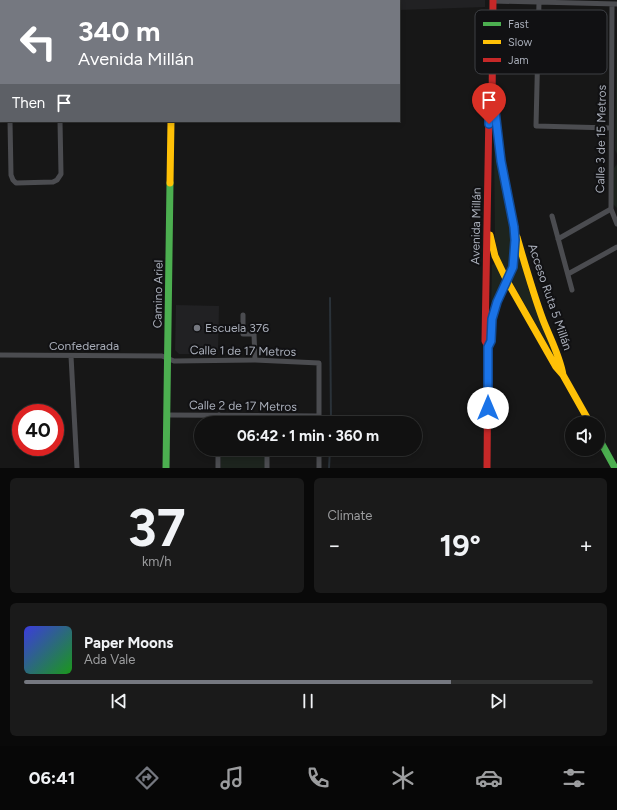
<!DOCTYPE html>
<meta charset="utf-8">
<style>
:root{--surface:#111;--page:#1a1a1a;--text:#f1f3f6;--muted:#9c9d9f;--line:#303131;--accent:#757880}
body{margin:0;font-family:Figtree,sans-serif;background:var(--page);color:var(--text);height:100vh;display:flex;flex-direction:column;font-size:15px;white-space:nowrap}
*{box-sizing:border-box;margin:0}
p{font-size:13px;color:var(--muted)}
.icon{flex:none;width:22px;height:22px;fill:none;stroke:currentColor;stroke-width:2;stroke-linecap:round;stroke-linejoin:round}
.map{position:relative;height:468px;overflow:hidden}
.panel{display:flex;flex-direction:column;gap:10px;padding:10px;background:#090909;flex:1}
.panel>*{flex:none}
.top-card{position:absolute;left:0px;top:0px;width:400px;height:122px;box-shadow:0 2px 6px #0003,0 0 0 1px var(--line);background:#757880;color:#fff;overflow:hidden}
.fabs{position:absolute;left:565px;top:416px;display:grid;gap:8px}
.fabs a{display:grid;place-items:center;width:40px;height:40px;border-radius:50%;background:var(--surface);box-shadow:0 2px 6px #0003,0 0 0 1px var(--line);font-size:20px}
.speed{position:absolute;left:12px;top:404px;display:flex;gap:8px;font-size:20px;font-weight:700;text-align:center}
.speed>*{display:grid;place-content:center;width:52px;height:52px;border-radius:50%;background:var(--surface);box-shadow:0 2px 6px #0003,0 0 0 1px var(--line);line-height:1}
.speed .limit{border:6px solid #d22;background:#fff;color:#111}
.pin{position:absolute;display:grid;place-items:center;width:34px;height:34px;color:#fff;margin:-41px -17px;border-radius:50% 50% 50% 0;rotate:-45deg;box-shadow:0 0 4px #0007}
.pin .icon{rotate:45deg}
.me{position:absolute;width:44px;margin:-22px;rotate:0deg;stroke-linejoin:round;filter:drop-shadow(0 0 3px #0008)}
.turn{display:flex;align-items:center;gap:14px;height:84px;padding:0 12px;font-size:18px}
.turn .icon{width:52px;height:52px;stroke-width:2.5}
.turn b{display:block;font-size:28px;line-height:34px}
.then{display:flex;align-items:center;height:38px;padding:0 12px;background:#0003;gap:8px;font-size:15px}
.big{font-size:30px;font-weight:700;line-height:1.1}
.panel .widget{flex:1;display:flex;flex-direction:column;justify-content:center;gap:6px;min-width:0;padding:0 14px;border-radius:6px;background:var(--page)}
.panel .dial{align-items:center;gap:0}
.dial b{font-size:52px;line-height:1}
.song{display:flex;align-items:center;gap:12px}
.cover{width:48px;height:48px;border-radius:6px;background:linear-gradient(135deg,hsl(240 70% 55%),hsl(120 70% 35%))}
.played{height:4px;border-radius:2px;background:linear-gradient(90deg,var(--accent) 75%,var(--line) 75%)}
.keys{display:flex;justify-content:space-around;direction:ltr}
.heat{display:flex;justify-content:space-between;align-items:center;font-size:22px;direction:ltr}
.panel .tiles{flex:1;display:grid;gap:10px;grid-template-columns:1fr 1fr}
.widget:last-child{grid-column:span 2}
.trip{position:absolute;left:194px;top:416px;width:228px;height:40px;border-radius:20px;background:var(--surface);box-shadow:0 2px 6px #0003,0 0 0 1px var(--line);font-weight:700;line-height:40px;text-align:center}
.tab-bar{display:flex;height:64px;justify-content:space-around;align-items:center;background:#070707;color:var(--muted)}
.tab-bar .icon{width:28px;height:28px}
.tab-bar .active{color:var(--accent)}
.tab-bar b{font-size:18px;color:var(--text)}
.map>svg:first-child{display:block}
</style>
<div class="map">
<svg width="617" height="468" viewBox="0 0 617 468">
<rect width="100%" height="100%" fill="#171717"/>
<!-- built -->
<path fill="#212123" d="M330,0H485V7L399,10V1Z
M176,305L219,306L218,354H179L175,350Z"/>
<!-- green -->
<path fill="#1d241e" d="M617,34V154L615,150Z
M494,143L512,242L511,262L507,274L499,256L495,239Z
M617,164V208L613,204L614,168Z
M518,250L529,291L557,361L511,280L516,268Z
M495,263L505,281L491,311L492,265Z
M223,419L263,420L265,423H221Z
M221,449H265V468H221Z"/>
<g fill="none" stroke-linecap="round" stroke-linejoin="round">
<!-- stream -->
<path stroke="#2a3239" stroke-width="2" d="M330,298L331,423
M329,468L330,449"/>
<!-- street -->
<path stroke="#4b4c50" stroke-width="5" d="M63,1V0
M264,1L265,0
M320,1V0
M493,1L617,4
M539,2L536,126L611,128
M612,4L611,209L617,224
M0,63H1
M10,121L11,175L13,180L16,183L53,182L57,180L61,174L60,121
M552,216L572,290
M558,239L611,209
M568,274L617,247
M243,315V334H254L255,360
M0,355L162,356L174,361L255,360L319,363V423
M71,356L77,468
M167,415L319,416
M219,423V415
M267,423V416
M218,468V449
M267,468V449
M319,468V449"/>
<!-- fast -->
<path stroke="#4caf50" stroke-width="7" d="M598,437L615,468
M166,468L170,183"/>
<!-- slow -->
<path stroke="#ffc107" stroke-width="7" d="M170,183L171,121
M490,235L495,256L507,281L556,367L563,375L590,423
M517,237C525,265 533,293 543,320C550,338 560,356 563,375
M494,313L497,302L513,267L515,240L514,227L501,161L495,114"/>
<!-- jam -->
<path stroke="#c62828" stroke-width="7" d="M172,0V1
M493,0L492,105L495,114
M488,347L485,341L489,110L492,105
M487,468L488,347C493,336 490,324 494,313"/>
</g>
<g fill="none" stroke-linecap="round" stroke-linejoin="round">
<!-- route casing -->
<g stroke="#114b97" stroke-width="10">
<path id="route" d="M488,408V347L491,341L492,319L497,302L513,267L515,240L514,227L501,161L495,111L492,105L489,110V124"/>
</g>
<!-- route -->
<use href="#route" stroke="#1a73e8" stroke-width="7"/>
</g>
<!-- markers -->
<circle fill="#757880" stroke="#111113" stroke-width="1.5" cx="197" cy="328" r="4"/>
<g text-anchor="middle" dominant-baseline="central" stroke-width="4" stroke-linejoin="round" paint-order="stroke">
<!-- street labels -->
<g font-size="12" fill="#a8adb8" stroke="#111113">
<text transform="translate(601 139) rotate(-89)">Calle 3 de 15 Metros</text>
<text transform="translate(476 226) rotate(-89)">Avenida Millán</text>
<text transform="translate(158 294) rotate(-89)">Camino Ariel</text>
<text transform="translate(550 297) rotate(71)">Acceso Ruta 5 Millán</text>
<text x="84" y="346">Confederada</text>
<text transform="translate(243 351) rotate(1)">Calle 1 de 17 Metros</text>
<text transform="translate(243 406) rotate(1)">Calle 2 de 17 Metros</text>
</g>
<!-- poi labels -->
<g font-size="12" fill="#a8adb8" stroke="#111113" text-anchor="start">
<text x="205" y="328">Escuela 376</text>
</g>
</g>
<!-- legend -->
<rect x="475" y="10" width="132" height="64" rx="6" fill="#111113" stroke="#3e4045" stroke-width="1"/>
<rect x="483" y="22" width="18" height="4" fill="#4caf50"/>
<rect x="483" y="40" width="18" height="4" fill="#ffc107"/>
<rect x="483" y="58" width="18" height="4" fill="#c62828"/>
<g font-size="11" fill="#a8adb8">
<text x="508" y="28">Fast</text>
<text x="508" y="46">Slow</text>
<text x="508" y="64">Jam</text>
</g>
</svg>
<div class="fabs">
<a><svg class="icon" aria-label="sound" viewBox="0 0 24 24"><path d="M4 9h4l5-4v14l-5-4H4zM17 9q2 3 0 6"/></svg></a>
</div>
<div class="speed"><div class="limit">40</div></div>
<div class="pin" style="left:489px;top:124px;background:#d93025"><svg class="icon" aria-label="arrive" viewBox="0 0 24 24"><path d="M6 21V4h12l-3 4 3 4H6"/></svg></div>
<svg class="me" style="left:488px;top:408px" viewBox="-20 -20 40 40"><circle r="19" fill="#fff"/><path d="M0-13L10 11 0 6-10 11z" fill="#1a73e8"/></svg>
<div class="trip">06:42 · 1 min · 360 m</div>
<div class="top-card">
<div class="turn"><svg class="icon" aria-label="left" viewBox="0 0 24 24"><path d="M17 20v-9H6M10 6l-5 5 5 5"/></svg><div><b>340 m</b>Avenida Millán</div></div>
<div class="then">Then<svg class="icon" aria-label="arrive" viewBox="0 0 24 24"><path d="M6 21V4h12l-3 4 3 4H6"/></svg></div>
</div>
</div>
<section class="panel">
<div class="tiles">
<div class="widget dial"><b>37</b><p>km/h</p></div>
<div class="widget"><p>Climate</p>
<div class="heat"><a>−</a><b class="big">19°</b><a>+</a></div>
</div>
<div class="widget">
<div class="song"><i class="cover"></i><div><b>Paper Moons</b><p>Ada Vale</p></div></div>
<div class="played"></div>
<div class="keys"><svg class="icon" aria-label="previous" viewBox="0 0 24 24"><path d="M18 5L8 12l10 7zM5 5v14"/></svg><svg class="icon" aria-label="pause" viewBox="0 0 24 24"><path d="M8 5v14M16 5v14"/></svg><svg class="icon" aria-label="next" viewBox="0 0 24 24"><path d="M6 5l10 7-10 7zM19 5v14"/></svg></div>
</div>
</div>
</section>
<nav class="tab-bar">
<b>06:41</b>
<svg class="icon active" aria-label="directions" viewBox="0 0 24 24"><path d="M12 3l9 9-9 9-9-9zM9 14v-3h6M13 9l2 2-2 2"/></svg>
<svg class="icon" aria-label="music" viewBox="0 0 24 24"><path d="M9 18V5l10-2v13"/><circle cx="6" cy="18" r="3"/><circle cx="16" cy="16" r="3"/></svg>
<svg class="icon" aria-label="phone" viewBox="0 0 24 24"><path d="M5 4h4l2 5-3 2q2 4 5 5l2-3 5 2v4C11 20 4 13 5 4z"/></svg>
<svg class="icon" aria-label="climate" viewBox="0 0 24 24"><path d="M12 3v18M4 7l16 10M4 17L20 7"/></svg>
<svg class="icon" aria-label="car" viewBox="0 0 24 24"><path d="M5 17H2v-5l4-1 3-4h7l3 4 3 1v5h-3M9 17h6M6 11h13"/><circle cx="7" cy="17" r="2"/><circle cx="17" cy="17" r="2"/></svg>
<svg class="icon" aria-label="filters" viewBox="0 0 24 24"><path d="M4 7h16M4 17h16"/><circle cx="9" cy="7" r="2"/><circle cx="15" cy="17" r="2"/></svg>
</nav>
